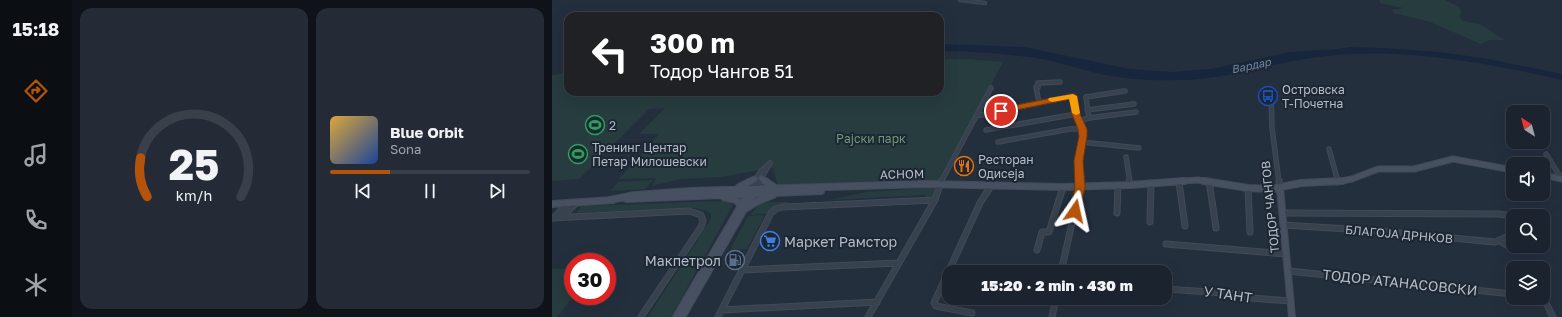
<!DOCTYPE html>
<meta charset="utf-8">
<style>
:root{--surface:#1b232e;--page:#242b36;--text:#f1f3f6;--muted:#a0a4aa;--line:#39404a;--accent:#b45309}
body{margin:0;font-family:"Golos Text",sans-serif;background:var(--page);color:var(--text);height:100vh;display:flex;flex-direction:column;font-size:15px;white-space:nowrap}
*{box-sizing:border-box;margin:0}
p{font-size:13px;color:var(--muted)}
.icon{flex:none;width:22px;height:22px;fill:none;stroke:currentColor;stroke-width:2;stroke-linecap:round;stroke-linejoin:round}
.map{position:relative;flex:1;overflow:hidden}
.details{display:flex;flex-direction:column;gap:8px;padding:8px;background:#0f1319;width:480px}
.details>*{flex:none}
.top-card{position:absolute;left:12px;top:12px;width:380px;height:84px;border-radius:12px;box-shadow:0 4px 16px #0002,0 0 0 1px var(--line);background:#202124;color:#fff;overflow:hidden}
.needle{width:26px;rotate:324deg}
.controls{position:absolute;left:954px;top:105px;display:grid;gap:8px}
.controls a{display:grid;place-items:center;width:44px;height:44px;border-radius:8px;background:var(--surface);box-shadow:0 4px 16px #0002,0 0 0 1px var(--line);font-size:20px}
.speed{position:absolute;left:12px;top:253px;display:flex;gap:8px;font-size:20px;font-weight:700;text-align:center}
.speed>*{display:grid;place-content:center;width:52px;height:52px;border-radius:50%;background:var(--surface);box-shadow:0 4px 16px #0002,0 0 0 1px var(--line);line-height:1}
.speed .limit{border:6px solid #d22;background:#fff;color:#111}
.pin{position:absolute;display:grid;place-items:center;width:34px;height:34px;color:#fff;margin:-17px;border:2px solid #fff;border-radius:50%;box-shadow:0 1px 4px #0007}
.me{position:absolute;width:44px;margin:-22px;rotate:11deg;stroke-linejoin:round;filter:drop-shadow(0 0 3px #0008)}
.turn{display:flex;align-items:center;gap:14px;height:84px;padding:0 20px;font-size:18px}
.turn .icon{width:52px;height:52px;stroke-width:2.5}
.turn b{display:block;font-size:28px;line-height:34px}
.details .tile{flex:1;display:flex;flex-direction:column;justify-content:center;gap:6px;min-width:0;padding:0 14px;border-radius:12px;background:var(--page)}
.details .dial{align-items:center;gap:0}
.dial svg{height:104px;overflow:visible;fill:none;stroke:var(--line);stroke-width:7;stroke-linecap:round;text-anchor:middle}
.dial text{fill:var(--text);stroke:none}
.song{display:flex;align-items:center;gap:12px}
.cover{width:48px;height:48px;border-radius:6px;background:linear-gradient(135deg,hsl(40 70% 55%),hsl(220 70% 35%))}
.played{height:4px;border-radius:2px;background:linear-gradient(90deg,var(--accent) 30%,var(--line) 30%)}
.keys{display:flex;justify-content:space-around;direction:ltr}
.details .tiles{flex:1;display:grid;gap:8px;grid-template-columns:repeat(2,1fr)}
.trip{position:absolute;left:390px;top:265px;width:230px;height:40px;border-radius:12px;background:var(--surface);box-shadow:0 4px 16px #0002,0 0 0 1px var(--line);font-weight:800;line-height:40px;text-align:center}
main{display:flex;flex:1;min-height:0}
.tabs{display:flex;flex-direction:column;width:72px;justify-content:space-around;align-items:center;background:#0b0e12;color:var(--muted)}
.tabs .icon{width:28px;height:28px}
.tabs .active{color:var(--accent)}
.tabs b{font-size:18px;color:var(--text)}
.map>svg:first-child{display:block}
</style>
<main>
<nav class="tabs">
<b>15:18</b>
<svg class="icon active" aria-label="directions" viewBox="0 0 24 24"><path d="M12 3l9 9-9 9-9-9zM9 14v-3h6M13 9l2 2-2 2"/></svg>
<svg class="icon" aria-label="music" viewBox="0 0 24 24"><path d="M9 18V5l10-2v13"/><circle cx="6" cy="18" r="3"/><circle cx="16" cy="16" r="3"/></svg>
<svg class="icon" aria-label="phone" viewBox="0 0 24 24"><path d="M5 4h4l2 5-3 2q2 4 5 5l2-3 5 2v4C11 20 4 13 5 4z"/></svg>
<svg class="icon" aria-label="climate" viewBox="0 0 24 24"><path d="M12 3v18M4 7l16 10M4 17L20 7"/></svg>
</nav>
<section class="details">
<div class="tiles">
<div class="tile dial"><svg viewBox="0 0 100 80">
<path d="M14 69A42 42 0 1 1 86 69"/>
<path d="M14 69A42 42 0 0 1 9 39" stroke="#b45309"/>
<text x="50" y="56" font-size="32" font-weight="700">25</text>
<text x="50" y="72" font-size="11">km/h</text>
</svg></div>
<div class="tile">
<div class="song"><i class="cover"></i><div><b>Blue Orbit</b><p>Sona</p></div></div>
<div class="played"></div>
<div class="keys"><svg class="icon" aria-label="previous" viewBox="0 0 24 24"><path d="M18 5L8 12l10 7zM5 5v14"/></svg><svg class="icon" aria-label="pause" viewBox="0 0 24 24"><path d="M8 5v14M16 5v14"/></svg><svg class="icon" aria-label="next" viewBox="0 0 24 24"><path d="M6 5l10 7-10 7zM19 5v14"/></svg></div>
</div>
</div>
</section>
<div class="map">
<svg width="1010" height="317" viewBox="0 0 1010 317">
<rect width="100%" height="100%" fill="#242f3e"/>
<!-- green -->
<path fill="#263c3f" d="M827,0H893L907,7L910,13L907,16L911,21L928,24L952,40H937L929,44L878,22L842,13L840,10L851,8L828,3Z
M388,59H413L451,62L411,139L387,179L382,183L226,187L221,168L168,177L129,179L100,186L104,178L67,179L107,134H87L113,108L97,109L27,179L0,181V75L16,73V92H388Z
M101,180L93,189L58,191L66,182Z
M381,188L384,190L382,198L372,199L373,195L277,200L314,192Z
M169,201H176L181,205L119,317H96L159,219V214L155,211L143,208L24,213L30,206Z
M217,202H237C230,214 210,214 198,215L205,206Z
M213,215L195,249L178,250L196,216Z
M0,269H21L22,296L5,317H0Z"/>
<!-- water -->
<path fill="#17263c" d="M388,44L472,47L578,69L620,72L659,69L738,52L786,49L798,47L832,48L887,52L931,58L1010,74V80C931,62 847,46 766,57C718,63 674,80 626,80C599,81 570,79 544,73C528,69 512,64 495,60C460,54 424,51 388,51Z"/>
<g fill="none" stroke-linecap="round" stroke-linejoin="round">
<!-- street-far2 casing -->
<g stroke="#414a57" stroke-width="4.5">
<path id="street-far2" d="M408,0L433,3"/>
</g>
<!-- street-far1 casing -->
<g stroke="#414a57" stroke-width="5.5">
<path id="street-far1" d="M508,82L486,83V87H484L487,103L521,96L524,114L531,136L526,161L528,182
M719,94L720,128L727,182
M535,110L582,104
M424,116L487,103
M537,118L584,112
M527,121L537,118L534,97L573,91
M434,130L524,114
M446,142L518,129H530
M529,142L587,148
M777,149L786,182
M994,154L1009,178
M574,157L578,182
M202,182L209,171L218,163
M207,182L218,163
M389,182L439,88"/>
</g>
<!-- street casing -->
<g stroke="#414a57" stroke-width="7">
<path id="street" d="M577,181L578,185
M657,181L664,228
M727,181L728,188
M627,182L633,226
M199,188L203,181
M204,188L208,181
M696,188L698,232
M565,213L566,186
M730,213L947,214L961,216
M10,217L24,203
M0,218L137,211L149,215L151,221L149,227L89,317
M2,218L16,203
M598,222L599,183
M731,225L828,231L942,242C949,241 953,236 961,234
M948,241L963,250
M614,244L734,254
M485,250L490,232H497L511,187
M190,270L347,263
M736,271L961,294
M509,272L528,187V181
M613,289L687,294L699,298L738,301
M991,297L1001,317
M170,310L325,302
M420,313L384,306L382,303L428,203L439,186
M166,317L219,213L224,209L231,207L383,200L389,181
M316,317L383,200
M500,317L504,298"/>
</g>
<!-- secondary-far1 casing -->
<g stroke="#414a57" stroke-width="7">
<path id="secondary-far1" d="M991,175L1010,179
M209,178L215,182
M197,182L203,179
M618,182L646,180L659,182
M785,182L800,179L826,169H862L901,159L961,170"/>
</g>
<!-- secondary casing -->
<g stroke="#414a57" stroke-width="8">
<path id="secondary" d="M213,181L222,187
M652,181L696,188L719,189L749,183L790,181
M187,187L199,181
M728,188L740,317
M172,197L184,200L189,206
M75,199L269,191
M58,200L83,195L139,191L373,184L511,187L578,185L632,181
M0,204L61,200
M195,208L204,202L221,195
M124,317L197,192
M130,317L202,192"/>
</g>
<!-- street-far2 -->
<use href="#street-far2" stroke="#38414e" stroke-width="3"/>
<!-- street-far1 -->
<use href="#street-far1" stroke="#38414e" stroke-width="3.5"/>
<!-- street -->
<use href="#street" stroke="#38414e" stroke-width="5"/>
<!-- secondary-far1 -->
<use href="#secondary-far1" stroke="#465061" stroke-width="5"/>
<!-- secondary -->
<use href="#secondary" stroke="#465061" stroke-width="6"/>
</g>
<!-- route -->
<path fill="#b45309" stroke="#753606" d="M521,94L525,96L528,114L535,129V136L531,161L533,187L528,211L523,215L518,211L523,187L522,161L527,136L526,129L520,114L518,99L449,113L445,111L449,108Z"/>
<!-- slow -->
<path fill="#f59e0b" d="M521,94L525,96L528,113L527,114L524,115L520,113L517,99L500,102L496,100L497,98Z"/>
<!-- icons -->
<defs>
<g id="bus-ring" transform="scale(1)"><circle r="9.5" fill="#1d2633" stroke="#1a4fb4" stroke-width="1.5"/><path d="M-5-6H5V4H4V6H2V4H-2V6H-4V4H-5ZM-3.5-4V0h7V-4ZM-3.5 1.2v1.5H-2V1.2ZM2 1.2v1.5H3.5V1.2Z" fill="#1a4fb4"/></g>
<g id="stadium-ring" transform="scale(1)"><circle r="9.5" fill="#1d2633" stroke="#2e9e5b" stroke-width="1.5"/><path d="M0-5a6.5 5 0 1 0 0 10a6.5 5 0 1 0 0-10ZM-3.5-1.8h7v3.6h-7Z" fill="#2e9e5b"/></g>
<g id="restaurant-ring" transform="scale(1)"><circle r="9.5" fill="#1d2633" stroke="#e8710a" stroke-width="1.5"/><path d="M-5-6h1v4h1v-4h1v4h1v-4h1v5L-1.5 .5V6h-2V.5L-5-1ZM5-6V6H3V1.5H1.5Q1.5-4 5-6Z" fill="#e8710a"/></g>
<g id="supermarket-ring" transform="scale(1)"><circle r="9.5" fill="#1d2633" stroke="#3f7fe0" stroke-width="1.5"/><path d="M-6-5.5h2.5l.6 2H6L4.5 2H-2.5L-4.4-4H-6ZM-1.5 3.2a1.3 1.3 0 1 0 .1 0ZM3 3.2a1.3 1.3 0 1 0 .1 0Z" fill="#3f7fe0"/></g>
<g id="fuel-ring" transform="scale(1)"><circle r="9.5" fill="#1d2633" stroke="#5c6f8a" stroke-width="1.5"/><path d="M-5.5-6h7V0h2V4h1.3V-2.5L3-4.5l.8-.8L6-3V5H2.5V1h-1V6h-7ZM-4.2-4.7v3.2H.2V-4.7Z" fill="#5c6f8a"/></g>
</defs>
<g fill-rule="evenodd">
<use href="#bus-ring" x="716" y="96"/>
<use href="#stadium-ring" x="43" y="125"/>
<use href="#stadium-ring" x="26" y="154"/>
<use href="#restaurant-ring" x="412" y="166"/>
<use href="#supermarket-ring" x="218" y="241"/>
<use href="#fuel-ring" x="183" y="260"/>
</g>
<g text-anchor="middle" dominant-baseline="central" stroke-width="4" stroke-linejoin="round" paint-order="stroke">
<!-- far-water labels -->
<g font-size="11" font-style="italic" fill="#6d86a8" stroke="#1d2633">
<text transform="translate(699 65) rotate(-12)">Вардар</text>
</g>
<!-- poi labels -->
<g font-size="12" fill="#b4bcc9" stroke="#1d2633" text-anchor="start">
<text x="730" y="89">Островска<tspan x="730" dy="14">Т-Почетна</tspan></text>
<text x="57" y="125">2</text>
<text x="40" y="147">Тренинг Центар<tspan x="40" dy="14">Петар Милошевски</tspan></text>
<text x="426" y="159">Ресторан<tspan x="426" dy="14">Одисеја</tspan></text>
</g>
<!-- park labels -->
<g font-size="12" fill="#6b9a76" stroke="#1d2633">
<text x="319" y="138">Рајски парк</text>
</g>
<!-- street labels -->
<g font-size="12" fill="#b4bcc9" stroke="#1d2633">
<text transform="translate(350 174) rotate(-1)">АСНОМ</text>
<text transform="translate(718 207) rotate(-96)">ТОДОР ЧАНГОВ</text>
<text transform="translate(847 234) rotate(5)">БЛАГОЈА ДРНКОВ</text>
</g>
<!-- near-poi labels -->
<g font-size="14" fill="#b4bcc9" stroke="#1d2633" text-anchor="start">
<text x="232" y="241">Маркет Рамстор</text>
<text x="169" y="260" text-anchor="end">Макпетрол</text>
</g>
<!-- near-street labels -->
<g font-size="14" fill="#b4bcc9" stroke="#1d2633">
<text transform="translate(848 282) rotate(6)">ТОДОР АТАНАСОВСКИ</text>
<text transform="translate(676 294) rotate(8)">У ТАНТ</text>
</g>
</g>
</svg>
<div class="controls">
<a><svg class="needle" viewBox="-14 -14 28 28"><path d="M0-13l5 13h-10z" fill="#e53935"/><path d="M0 13l5-13h-10z" fill="#a0a4aa"/></svg></a>
<a><svg class="icon" aria-label="sound" viewBox="0 0 24 24"><path d="M4 9h4l5-4v14l-5-4H4zM17 9q2 3 0 6"/></svg></a>
<a><svg class="icon" aria-label="search" viewBox="0 0 24 24"><circle cx="10" cy="10" r="6"/><path d="M15 15l6 6"/></svg></a>
<a><svg class="icon" aria-label="layers" viewBox="0 0 24 24"><path d="M12 4l9 5-9 5-9-5zM3 14l9 5 9-5"/></svg></a>
</div>
<div class="speed"><div class="limit">30</div></div>
<div class="pin" style="left:449px;top:111px;background:#d93025"><svg class="icon" aria-label="arrive" viewBox="0 0 24 24"><path d="M6 21V4h12l-3 4 3 4H6"/></svg></div>
<svg class="me" style="left:523px;top:211px" viewBox="-20 -20 40 40"><path d="M0-17L14 15 0 8-14 15z" fill="#b45309" stroke="#fff" stroke-width="4"/></svg>
<div class="trip">15:20 · 2 min · 430 m</div>
<div class="top-card">
<div class="turn"><svg class="icon" aria-label="left" viewBox="0 0 24 24"><path d="M17 20v-9H6M10 6l-5 5 5 5"/></svg><div><b>300 m</b>Тодор Чангов 51</div></div>
</div>
</div>
</main>
